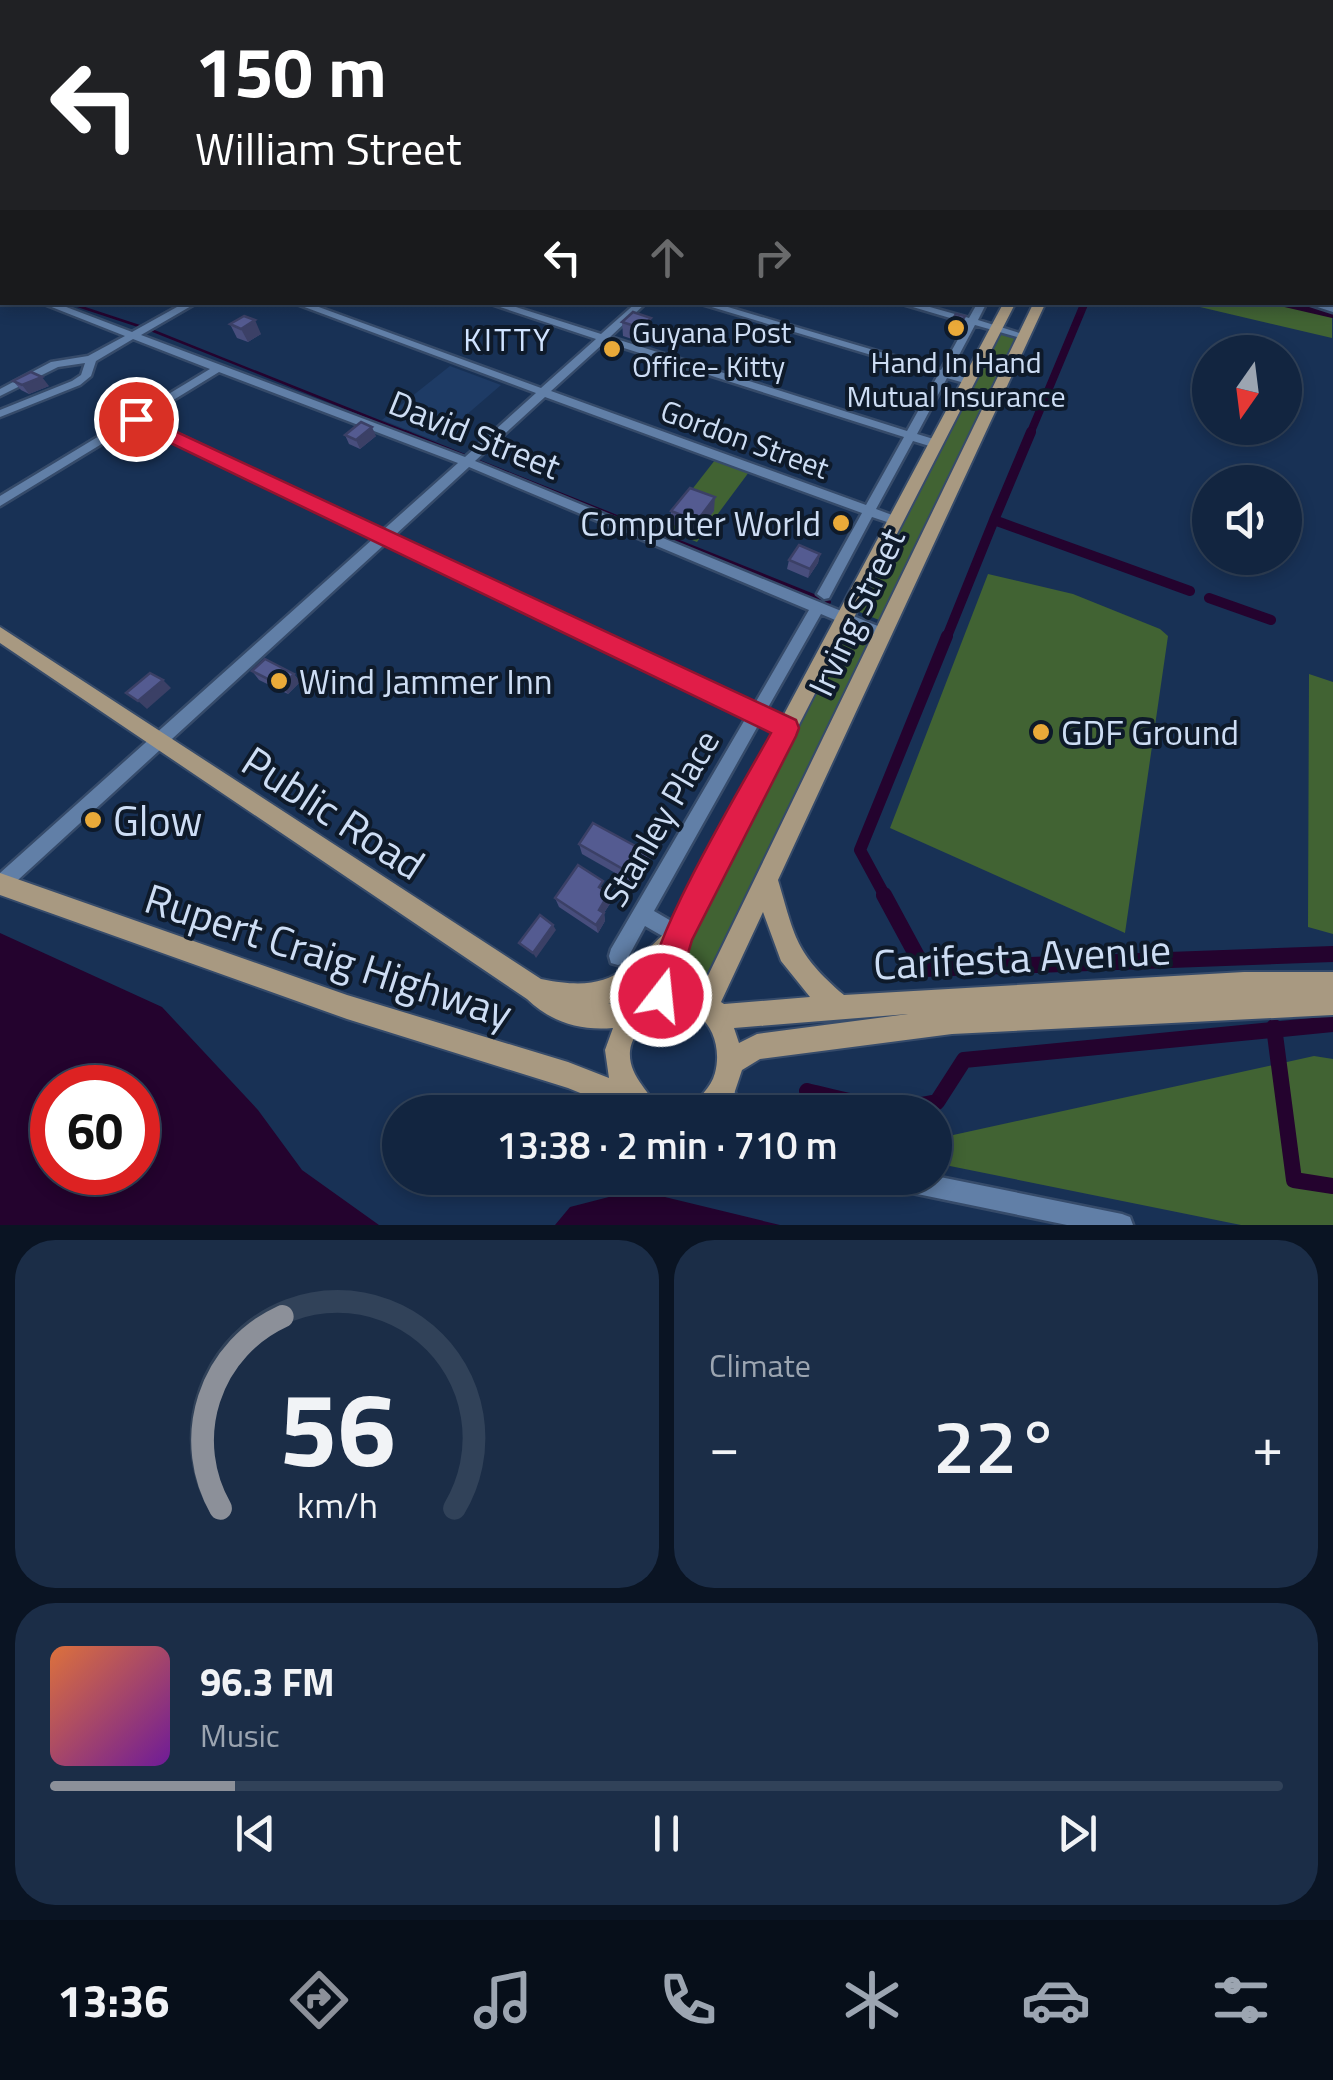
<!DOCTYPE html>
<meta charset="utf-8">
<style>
:root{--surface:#122540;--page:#1b2d47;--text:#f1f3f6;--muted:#9ca5b1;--line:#314259;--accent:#8c9099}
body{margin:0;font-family:"Titillium Web",sans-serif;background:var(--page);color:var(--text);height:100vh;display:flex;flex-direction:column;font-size:38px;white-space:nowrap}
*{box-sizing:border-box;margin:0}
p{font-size:32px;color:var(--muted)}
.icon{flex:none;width:55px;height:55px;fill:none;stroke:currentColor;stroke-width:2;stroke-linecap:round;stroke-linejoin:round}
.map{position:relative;height:1225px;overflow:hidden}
.panel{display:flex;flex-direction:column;gap:15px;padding:15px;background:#0a1423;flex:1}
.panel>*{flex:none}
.top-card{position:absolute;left:0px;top:0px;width:1335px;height:305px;box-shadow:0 5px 15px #0003,0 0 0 2px var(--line);background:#202124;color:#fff;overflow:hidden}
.needle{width:65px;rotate:194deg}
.controls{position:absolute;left:1192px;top:335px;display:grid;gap:20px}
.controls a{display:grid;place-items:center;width:110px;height:110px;border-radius:50%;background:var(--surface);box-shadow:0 5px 15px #0003,0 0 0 2px var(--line);font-size:50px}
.speed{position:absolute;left:30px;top:1065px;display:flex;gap:20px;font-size:50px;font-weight:700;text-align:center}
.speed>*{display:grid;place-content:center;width:130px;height:130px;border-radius:50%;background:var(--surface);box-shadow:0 5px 15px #0003,0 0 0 2px var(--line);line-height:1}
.speed .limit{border:15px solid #d22;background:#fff;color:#111}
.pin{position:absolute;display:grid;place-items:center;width:85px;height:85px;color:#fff;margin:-42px;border:5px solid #fff;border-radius:50%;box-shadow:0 2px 10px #0007}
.me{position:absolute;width:110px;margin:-55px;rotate:16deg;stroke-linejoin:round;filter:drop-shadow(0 0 8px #0008)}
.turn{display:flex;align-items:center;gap:35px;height:210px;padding:0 30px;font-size:45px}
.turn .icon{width:130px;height:130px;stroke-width:2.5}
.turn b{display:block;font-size:70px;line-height:85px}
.lanes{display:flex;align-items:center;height:95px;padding:0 30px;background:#0003;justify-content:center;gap:50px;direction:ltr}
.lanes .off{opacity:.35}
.big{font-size:75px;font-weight:600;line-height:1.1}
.panel .widget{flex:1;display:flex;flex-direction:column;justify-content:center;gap:15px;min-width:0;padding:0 35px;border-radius:40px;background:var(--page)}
.panel .dial{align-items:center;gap:0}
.dial svg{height:260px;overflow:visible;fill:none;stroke:var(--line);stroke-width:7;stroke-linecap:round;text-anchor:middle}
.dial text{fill:var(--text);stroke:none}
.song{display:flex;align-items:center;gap:30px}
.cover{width:120px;height:120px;border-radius:15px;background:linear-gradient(135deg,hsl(20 70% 55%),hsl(280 70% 35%))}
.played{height:10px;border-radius:5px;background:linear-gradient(90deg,var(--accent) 15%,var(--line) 15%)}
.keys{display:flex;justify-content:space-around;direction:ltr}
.heat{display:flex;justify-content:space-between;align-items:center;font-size:55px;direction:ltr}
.panel .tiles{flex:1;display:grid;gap:15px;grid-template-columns:1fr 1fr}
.widget:last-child{grid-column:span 2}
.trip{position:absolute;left:382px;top:1095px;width:570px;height:100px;border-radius:50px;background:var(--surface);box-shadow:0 5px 15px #0003,0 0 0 2px var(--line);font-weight:600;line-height:100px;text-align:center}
.menu{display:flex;height:160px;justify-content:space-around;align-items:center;background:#070f1a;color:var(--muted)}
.menu .icon{width:70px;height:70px}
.menu .current{color:var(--accent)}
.menu b{font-size:45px;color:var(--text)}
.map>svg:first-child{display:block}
</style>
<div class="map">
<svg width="1333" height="1225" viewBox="0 0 1333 1225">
<rect width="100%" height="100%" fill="#183155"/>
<!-- built -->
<path fill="#1e3b65" d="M450,366L501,385L436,441L382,420Z"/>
<!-- green -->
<path fill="#416333" d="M1183,303H1270L1332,317V338Z
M1001,334L1017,338L879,620L857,611Z
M715,460L749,472L697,542L662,528Z
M988,574L1073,594L1160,629L1168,636L1125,933L890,828Z
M846,630L869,640L706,976L682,964L690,934Z
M1309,674L1333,682V934L1308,927Z
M1314,1056L1333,1059V1225H1241L935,1163V1139Z"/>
<!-- water -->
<path fill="#24032e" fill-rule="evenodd" d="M0,933L162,1007L258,1110L302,1170L379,1225H0ZM52,1088H138V1172H52Z
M636,1190L780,1225H555L570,1207Z"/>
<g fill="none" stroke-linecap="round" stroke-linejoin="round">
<!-- stream-far1 -->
<path stroke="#24032e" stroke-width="2.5" d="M66,302L151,330L411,434"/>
<!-- stream -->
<path stroke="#24032e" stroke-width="4" d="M405,432L829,602"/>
<!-- canal-far3 -->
<path stroke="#24032e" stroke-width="8" d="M1281,302L1333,314
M1030,434L1085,302"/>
<!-- canal-far2 -->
<path stroke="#24032e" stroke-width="10" d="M1031,432L994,520L1190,591
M1209,598L1271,620
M946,639L994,520"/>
<!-- canal-far1 -->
<path stroke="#24032e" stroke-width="12" d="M886,898L860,850L947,636"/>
<!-- canal -->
<path stroke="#24032e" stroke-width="16" d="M884,895L924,969L1333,954
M1274,1027L1294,1180L1333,1186
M807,1091C856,1103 886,1113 937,1102L964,1060L1333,1024"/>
<!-- minor casing -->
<g stroke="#364b6a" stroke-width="5">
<path id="minor" d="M1332,167H1333V171H1332Z
M0,216H2V220H0Z
M0,283H2V289H0Z
M39,302H53L132,332L186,302H198L141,335L465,457L536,393L291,302H305L541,388L596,339L485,302H500L601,334L637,302H647L610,337L907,431L938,375L695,302H711L941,370L967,323L896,302H912L969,318L978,302H987L978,320L1029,336L1024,339L975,325L950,372L973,381L968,384L947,378L917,434L940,441L942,444L936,448L913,441L876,509L900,518L902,521L896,525L872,517L829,598L824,599L817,594L862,513L545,397L475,461L885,629L887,633L885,637L880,639L821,614L766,711L792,723L795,728L792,733L787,735L760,722L654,911L685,929L687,936L685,943L678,945L645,926L625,963L618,965L611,963L609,956L611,949L747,716L386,543L7,890L0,892V873L374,538L136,423L0,506V496L210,369L133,339L96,361L91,376L80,385L0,417V410L72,381L81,375L85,363L58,367L0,396V389L51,362L88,356L125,336ZM605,342L904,437L866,505L551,391ZM219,372L458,463L382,531L144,418ZM469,467L809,610L754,705L394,536Z
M1302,302H1319L1333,306V312Z
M724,1078L731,1081L742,1112H722L714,1088L717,1081Z
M935,1176L1122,1214L1130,1217L1133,1225H1067L893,1189L885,1186L882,1178H935Z"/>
</g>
<!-- major casing -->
<g stroke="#364b6a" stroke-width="4">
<path id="major" d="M2,184V190L0,191V185Z
M1004,302H1016L689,939L677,983L702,988L1034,302H1046L778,880C795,937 795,953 844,995L1244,972H1333V1015L952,1034L760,1059L742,1070L734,1094L722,1112H691C696,1098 711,1089 715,1073C727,1027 685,984 645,1024C638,1031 631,1040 630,1051C628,1077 651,1091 659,1112H627L568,1088L347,1019L0,895V873L347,995L568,1062L609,1078L605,1050L613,1028C580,1031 551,1022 527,999L0,643V627L541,979C609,993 623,973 670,928ZM763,912L781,961L810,997L724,1004L721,1002ZM655,975L650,991L635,1000L608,1004L624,998ZM908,1014L757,1034L739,1043L734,1028Z"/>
</g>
<!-- minor -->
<use href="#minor" fill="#617fa7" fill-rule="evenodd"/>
<!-- major -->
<use href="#major" fill="#a89981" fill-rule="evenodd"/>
</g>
<!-- wall -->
<path fill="#484e7d" d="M965,316L956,335L947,333L950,324Z
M622,322L651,332L641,342L623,336Z
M230,324L261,334L248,342L237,338Z
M13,381L49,386L29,394L21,390Z
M345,435L376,436L360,449L349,444Z
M671,511H714L696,534L671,524Z
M820,554L818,563L808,578L787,569L789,560Z
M252,671L294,674L300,682L288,694L259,680Z
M579,844L651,864L638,886L582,854Z
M605,890L609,893L611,902L604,913L605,921L598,933L559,907L555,898Z"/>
<!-- shaded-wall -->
<path fill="#3b4066" d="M651,318V332L641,342V328Z
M255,320L261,334L248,342L241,329Z
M42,377L49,386L29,394L22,385Z
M372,427L376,436L360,449L356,440Z
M715,497L714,511L696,534L697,521Z
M820,554L818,563L808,578L810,569Z
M294,674L300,682L288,694L282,686Z
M163,680L171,688L147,709L138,701Z
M650,854L651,864L638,886L637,877Z
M609,893L611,902L604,913L605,921L598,933L596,925L599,910Z
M553,925L556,930L536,958L533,953Z"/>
<!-- building -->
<path fill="#545b91" stroke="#3b4066" stroke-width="2.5" d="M633,312L651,318L641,328L622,322Z
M956,314L965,316L959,326L950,324Z
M244,316L255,320L241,329L230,324Z
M31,372L42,377L22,385L13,381Z
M361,422L372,427L356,440L345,435Z
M690,488L715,497L697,521L671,511Z
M799,545L820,554L810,569L789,560Z
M265,659L294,674L282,686L252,671Z
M150,673L163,680L138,701L126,693Z
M593,823L650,854L637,877L579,844Z
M578,865L603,881L599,887L609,893L599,910L604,913L596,925L555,898Z
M540,915L553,925L533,953L519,943Z
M579,1096L597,1103L593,1112H577L575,1108Z"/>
<!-- sky -->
<linearGradient id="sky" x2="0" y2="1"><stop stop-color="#0d1b2f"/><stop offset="0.46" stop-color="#374e73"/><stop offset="1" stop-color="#374e73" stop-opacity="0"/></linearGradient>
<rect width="1333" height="317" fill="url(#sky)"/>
<!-- route -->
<path fill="#e11d48" stroke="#92132f" stroke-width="2.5" d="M136,413L796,720L799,728L796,736L692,940L672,1007L661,1012L649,1007C632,965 746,779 771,733L129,423V415Z"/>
<!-- markers -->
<g fill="#eaaa39" stroke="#0e1a2a" stroke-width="4">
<circle cx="956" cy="328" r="10"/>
<circle cx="612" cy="349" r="10"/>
<circle cx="841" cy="523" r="10"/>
<circle cx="279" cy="681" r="10"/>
<circle cx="1041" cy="732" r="10"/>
<circle cx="93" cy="820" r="10"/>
</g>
<g text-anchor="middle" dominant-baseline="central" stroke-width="8" stroke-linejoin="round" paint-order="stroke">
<!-- far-poi labels -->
<g font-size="30" fill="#cdddf4" stroke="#0e1a2a" text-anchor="start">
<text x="632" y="332">Guyana Post<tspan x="632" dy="34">Office- Kitty</tspan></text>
<text x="956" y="362" text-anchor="middle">Hand In Hand<tspan x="956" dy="34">Mutual Insurance</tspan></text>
</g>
<!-- far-street labels -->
<g font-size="30" fill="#cdddf4" stroke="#0e1a2a">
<text transform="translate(745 439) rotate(20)">Gordon Street</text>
</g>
<!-- far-neighbourhood labels -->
<g font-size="32" letter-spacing="2.5" fill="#d0e3ff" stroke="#0e1a2a">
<text x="508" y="339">KITTY</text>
</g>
<!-- street labels -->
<g font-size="35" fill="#cdddf4" stroke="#0e1a2a">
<text transform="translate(475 434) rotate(22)">David Street</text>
<text transform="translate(856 612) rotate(-65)">Irving Street</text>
<text transform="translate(660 818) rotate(-60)">Stanley Place</text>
</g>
<!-- poi labels -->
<g font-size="35" fill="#cdddf4" stroke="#0e1a2a" text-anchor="start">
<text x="821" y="523" text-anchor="end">Computer World</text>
<text x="299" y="681">Wind Jammer Inn</text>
<text x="1061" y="732">GDF Ground</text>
</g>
<!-- near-street labels -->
<g font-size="42" fill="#cdddf4" stroke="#0e1a2a">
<text transform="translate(334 812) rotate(33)">Public Road</text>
<text transform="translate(329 955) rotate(18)">Rupert Craig Highway</text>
<text transform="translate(1022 956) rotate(-3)">Carifesta Avenue</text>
</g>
<!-- near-poi labels -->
<g font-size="42" fill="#cdddf4" stroke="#0e1a2a" text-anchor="start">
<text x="113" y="820">Glow</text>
</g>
</g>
</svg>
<div class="controls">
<a><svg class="needle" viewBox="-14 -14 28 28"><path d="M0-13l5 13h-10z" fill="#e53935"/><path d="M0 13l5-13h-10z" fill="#9ca5b1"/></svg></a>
<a><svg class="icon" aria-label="sound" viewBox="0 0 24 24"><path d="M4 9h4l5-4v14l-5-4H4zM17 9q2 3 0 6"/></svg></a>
</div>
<div class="speed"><div class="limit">60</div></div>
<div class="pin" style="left:136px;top:419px;background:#d93025"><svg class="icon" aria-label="arrive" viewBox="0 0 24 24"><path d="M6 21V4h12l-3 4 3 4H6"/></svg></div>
<svg class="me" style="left:661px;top:996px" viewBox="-20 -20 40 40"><circle r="17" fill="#e11d48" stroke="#fff" stroke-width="3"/><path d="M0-11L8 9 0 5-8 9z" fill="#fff"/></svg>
<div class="trip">13:38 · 2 min · 710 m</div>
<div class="top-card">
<div class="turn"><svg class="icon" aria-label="left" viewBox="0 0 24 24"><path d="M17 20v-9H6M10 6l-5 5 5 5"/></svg><div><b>150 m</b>William Street</div></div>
<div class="lanes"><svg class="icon" aria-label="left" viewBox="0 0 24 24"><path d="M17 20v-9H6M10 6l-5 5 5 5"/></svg><svg class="icon off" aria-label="ahead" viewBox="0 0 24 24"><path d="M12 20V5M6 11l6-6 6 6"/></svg><svg class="icon off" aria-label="right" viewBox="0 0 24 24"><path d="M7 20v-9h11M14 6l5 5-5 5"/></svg></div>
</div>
</div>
<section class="panel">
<div class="tiles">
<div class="widget dial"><svg viewBox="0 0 100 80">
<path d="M14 69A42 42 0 1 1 86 69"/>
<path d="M14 69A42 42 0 0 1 33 10" stroke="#8c9099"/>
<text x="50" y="56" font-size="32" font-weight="700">56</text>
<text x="50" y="72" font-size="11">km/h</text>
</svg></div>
<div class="widget"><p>Climate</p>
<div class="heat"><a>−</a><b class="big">22°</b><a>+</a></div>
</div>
<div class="widget">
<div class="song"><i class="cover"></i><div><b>96.3 FM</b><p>Music</p></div></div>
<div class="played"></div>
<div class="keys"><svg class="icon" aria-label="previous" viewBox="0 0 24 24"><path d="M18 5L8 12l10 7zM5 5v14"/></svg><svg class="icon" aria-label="pause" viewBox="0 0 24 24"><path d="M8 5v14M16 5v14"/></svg><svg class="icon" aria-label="next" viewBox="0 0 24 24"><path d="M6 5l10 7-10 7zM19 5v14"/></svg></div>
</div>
</div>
</section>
<nav class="menu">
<b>13:36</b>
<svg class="icon current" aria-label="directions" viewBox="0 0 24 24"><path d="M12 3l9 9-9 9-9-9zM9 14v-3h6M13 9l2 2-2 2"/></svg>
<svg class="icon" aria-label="music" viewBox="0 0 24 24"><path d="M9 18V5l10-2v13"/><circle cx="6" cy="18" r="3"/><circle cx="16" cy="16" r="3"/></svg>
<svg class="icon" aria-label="phone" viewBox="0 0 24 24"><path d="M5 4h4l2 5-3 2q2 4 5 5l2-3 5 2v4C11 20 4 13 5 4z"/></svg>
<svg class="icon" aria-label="climate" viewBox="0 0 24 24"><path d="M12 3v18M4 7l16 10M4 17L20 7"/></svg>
<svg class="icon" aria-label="car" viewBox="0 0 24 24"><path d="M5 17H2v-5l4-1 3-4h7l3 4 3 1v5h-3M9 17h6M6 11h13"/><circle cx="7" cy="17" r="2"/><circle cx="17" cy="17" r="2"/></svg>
<svg class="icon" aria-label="filters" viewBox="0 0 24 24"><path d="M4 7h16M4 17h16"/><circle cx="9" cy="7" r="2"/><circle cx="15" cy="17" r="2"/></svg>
</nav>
